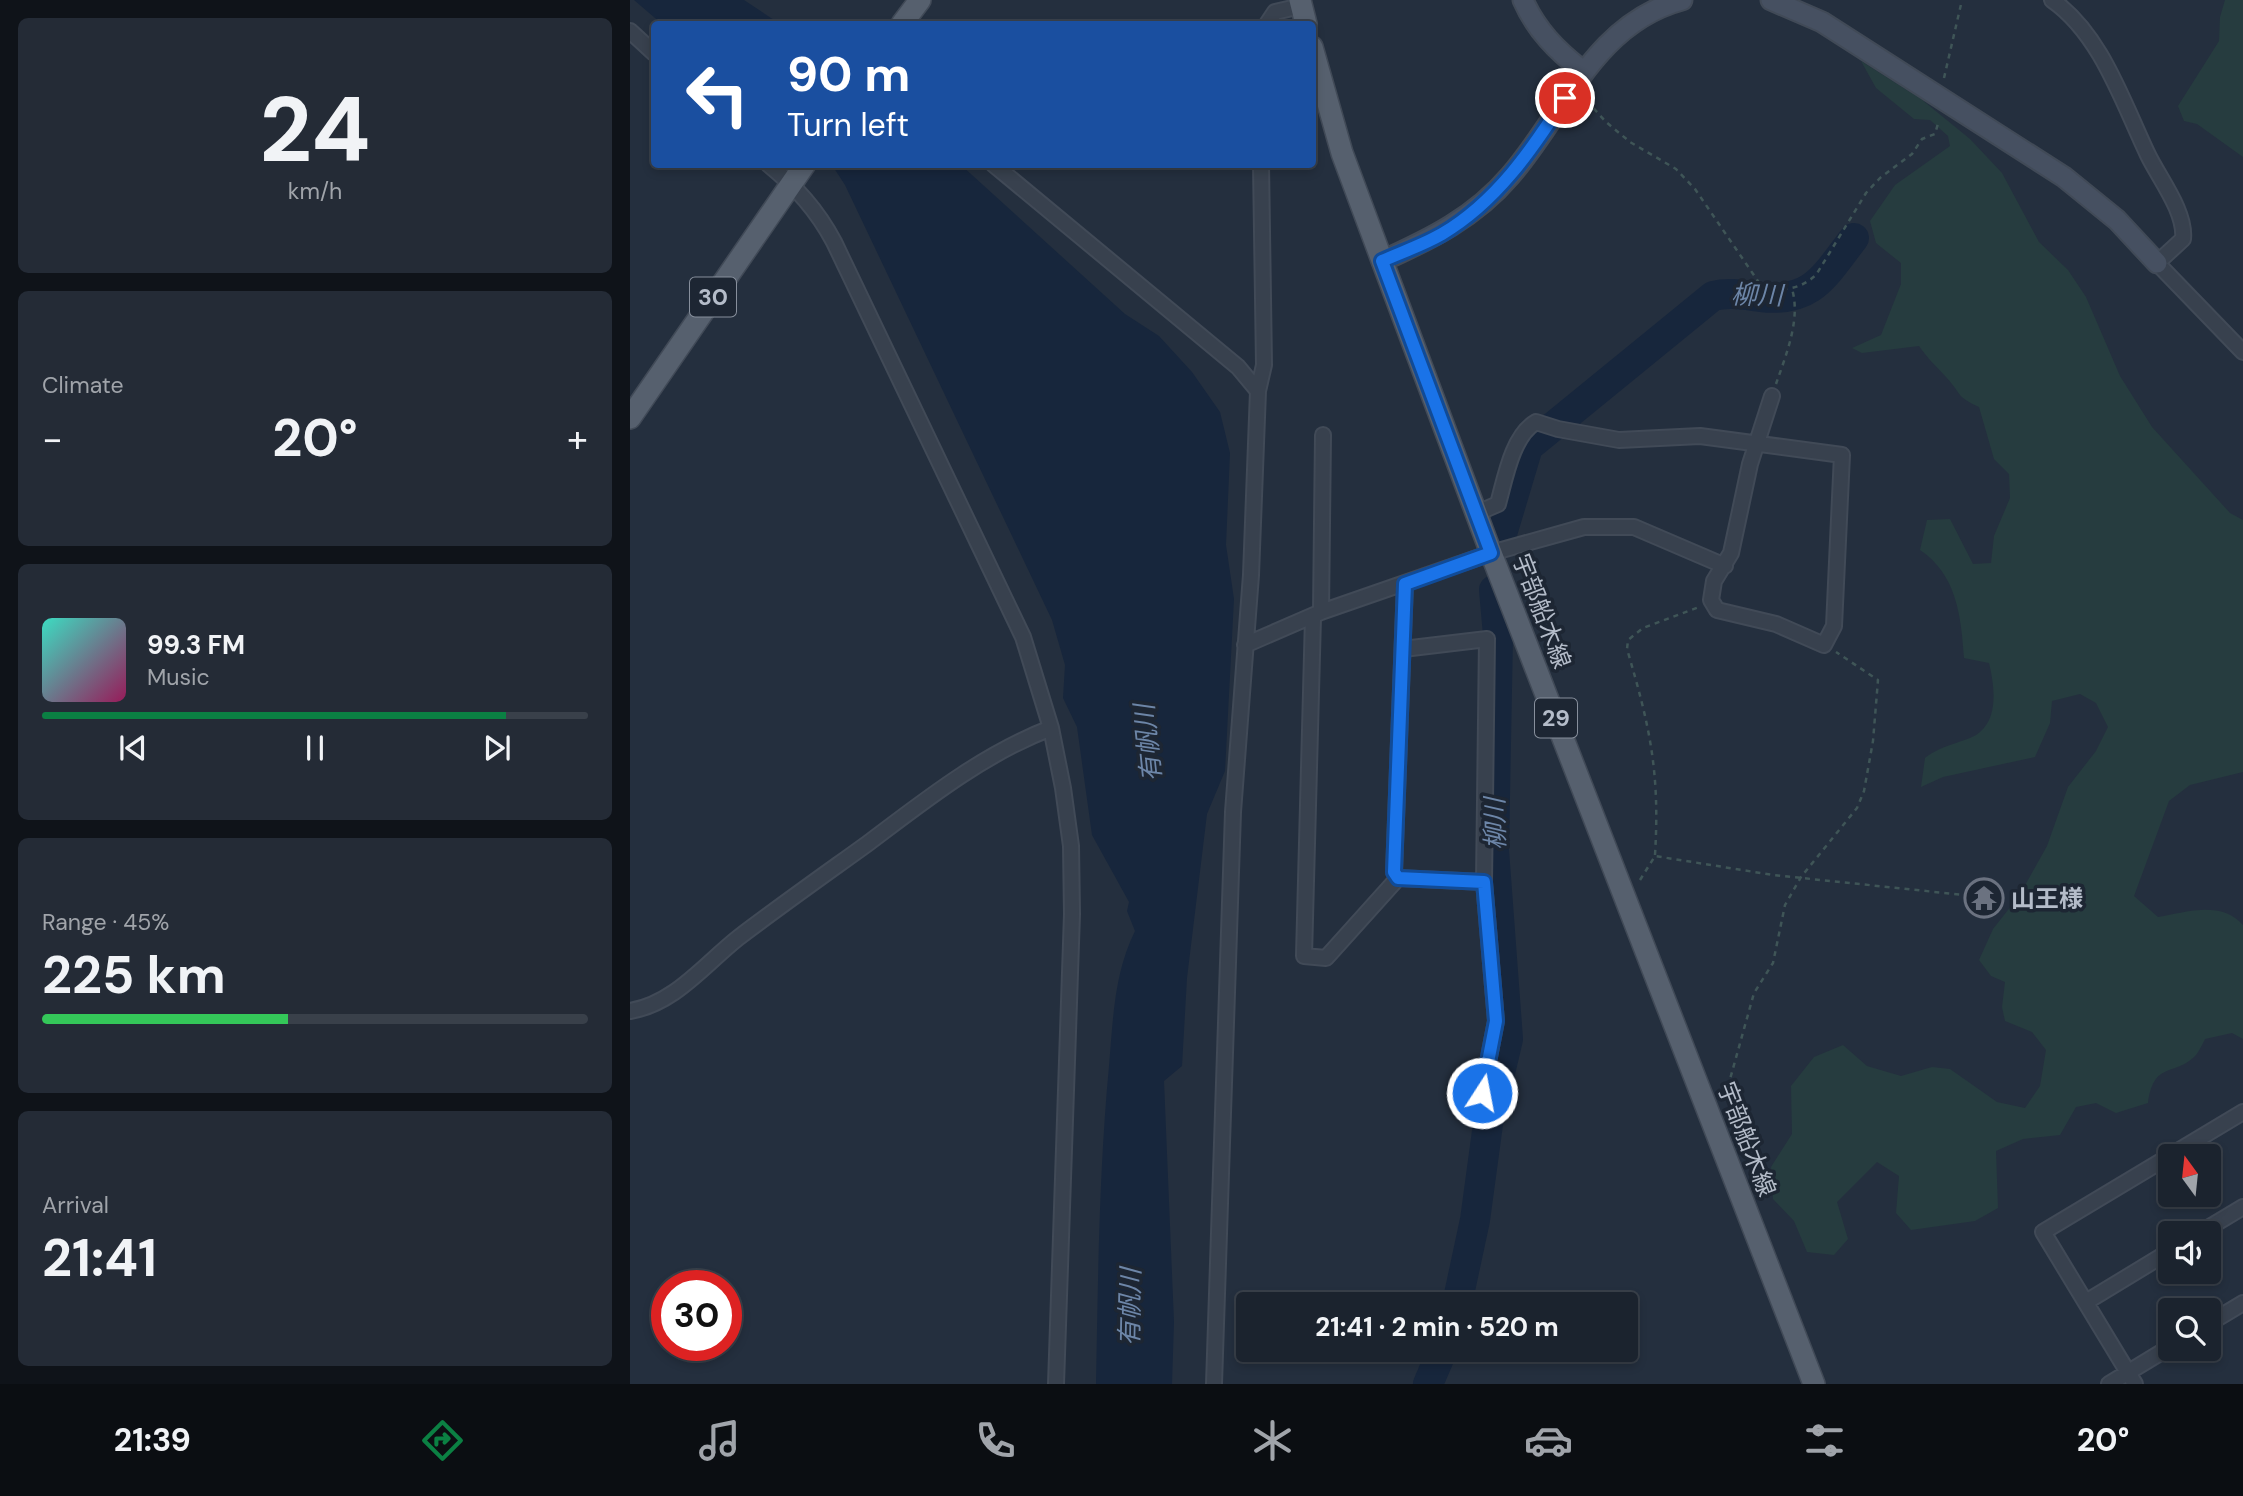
<!DOCTYPE html>
<meta charset="utf-8">
<style>
:root{--surface:#1b232e;--page:#242b36;--text:#f1f3f6;--muted:#a0a4aa;--line:#39404a;--accent:#0b8043}
body{margin:0;font-family:"DM Sans","Noto Sans JP",sans-serif;background:var(--page);color:var(--text);height:100vh;display:flex;flex-direction:column;font-size:26px;white-space:nowrap}
*{box-sizing:border-box;margin:0}
p{font-size:23px;color:var(--muted)}
.icon{flex:none;width:38px;height:38px;fill:none;stroke:currentColor;stroke-width:2;stroke-linecap:round;stroke-linejoin:round}
.map{position:relative;flex:1;overflow:hidden}
.drawer{display:flex;flex-direction:column;gap:18px;padding:18px;background:#0f1319;width:630px}
.drawer>*{flex:none}
.banner{position:absolute;left:21px;top:21px;width:665px;height:147px;border-radius:7px;box-shadow:0 4px 10px #0003,0 0 0 2px var(--line);background:#1a4fa0;color:#fff;overflow:hidden}
.needle{width:46px;rotate:345deg}
.buttons{position:absolute;left:1528px;top:1144px;display:grid;gap:14px}
.buttons a{display:grid;place-items:center;width:63px;height:63px;border-radius:7px;background:var(--surface);box-shadow:0 4px 10px #0003,0 0 0 2px var(--line);font-size:35px}
.speed{position:absolute;left:21px;top:1270px;display:flex;gap:14px;font-size:35px;font-weight:700;text-align:center}
.speed>*{display:grid;place-content:center;width:91px;height:91px;border-radius:50%;background:var(--surface);box-shadow:0 4px 10px #0003,0 0 0 2px var(--line);line-height:1}
.speed .limit{border:10px solid #d22;background:#fff;color:#111}
.pin{position:absolute;display:grid;place-items:center;width:60px;height:60px;color:#fff;margin:-30px;border:4px solid #fff;border-radius:50%;box-shadow:0 2px 7px #0007}
.me{position:absolute;width:77px;margin:-38px;rotate:11deg;stroke-linejoin:round;filter:drop-shadow(0 0 5px #0008)}
.turn{display:flex;align-items:center;gap:24px;height:147px;padding:0 21px;font-size:32px}
.turn .icon{width:91px;height:91px;stroke-width:2.5}
.turn b{display:block;font-size:49px;line-height:60px}
.big{font-size:52px;font-weight:700;line-height:1.1}
.drawer .widget{flex:1;display:flex;flex-direction:column;justify-content:center;gap:10px;min-width:0;padding:0 24px;border-radius:10px;background:var(--page)}
.drawer .dial{align-items:center;gap:0}
.dial b{font-size:91px;line-height:1}
.song{display:flex;align-items:center;gap:21px}
.cover{width:84px;height:84px;border-radius:10px;background:linear-gradient(135deg,hsl(170 70% 55%),hsl(330 70% 35%))}
.played{height:7px;border-radius:4px;background:linear-gradient(90deg,var(--accent) 85%,var(--line) 85%)}
.keys{display:flex;justify-content:space-around;direction:ltr}
.heat{display:flex;justify-content:space-between;align-items:center;font-size:38px;direction:ltr}
.charge{height:10px;border-radius:5px;background:linear-gradient(90deg,#34c759 45%,var(--line) 0)}
.trip{position:absolute;left:606px;top:1292px;width:402px;height:70px;border-radius:7px;background:var(--surface);box-shadow:0 4px 10px #0003,0 0 0 2px var(--line);font-weight:700;line-height:70px;text-align:center}
.dock{display:flex;height:112px;justify-content:space-around;align-items:center;background:#0b0e12;color:var(--muted)}
.dock .icon{width:49px;height:49px}
.dock .current{color:var(--accent)}
.dock b{font-size:32px;color:var(--text)}
main{display:flex;flex:1;min-height:0}
.map>svg:first-child{display:block}
</style>
<main>
<section class="drawer">
<div class="widget dial"><b>24</b><p>km/h</p></div>
<div class="widget"><p>Climate</p>
<div class="heat"><a>−</a><b class="big">20°</b><a>+</a></div>
</div>
<div class="widget">
<div class="song"><i class="cover"></i><div><b>99.3 FM</b><p>Music</p></div></div>
<div class="played"></div>
<div class="keys"><svg class="icon" aria-label="previous" viewBox="0 0 24 24"><path d="M18 5L8 12l10 7zM5 5v14"/></svg><svg class="icon" aria-label="pause" viewBox="0 0 24 24"><path d="M8 5v14M16 5v14"/></svg><svg class="icon" aria-label="next" viewBox="0 0 24 24"><path d="M6 5l10 7-10 7zM19 5v14"/></svg></div>
</div>
<div class="widget"><p>Range · 45%</p><b class="big">225 km</b><div class="charge"></div></div>
<div class="widget"><p>Arrival</p><b class="big">21:41</b></div>
</section>
<div class="map">
<svg width="1613" height="1384" viewBox="0 0 1613 1384">
<rect width="100%" height="100%" fill="#242f3e"/>
<!-- green -->
<path fill="#263c3f" d="M1595,0H1613V157L1567,124L1554,121L1548,106L1589,41L1590,17Z
M1231,61L1291,99L1340,139L1372,173L1409,242L1438,270L1456,297L1490,376L1522,427L1600,513L1613,520V772L1560,785L1539,801L1504,896L1528,917C1557,912 1591,900 1613,925V1039L1602,1033L1575,1039C1572,1045 1568,1054 1563,1058C1542,1076 1524,1062 1518,1103L1486,1113L1466,1103L1446,1107L1430,1135L1393,1139L1366,1151L1368,1208L1345,1221L1281,1230L1266,1213L1269,1176L1247,1162L1207,1202L1218,1239L1204,1255L1177,1252L1164,1221L1143,1199L1141,1167L1162,1134L1161,1086L1184,1057L1213,1045L1237,1066L1271,1076L1302,1067L1320,1069L1367,1102L1395,1108L1410,1086L1416,1050L1402,1032L1375,1021L1372,1007L1375,982L1361,976L1349,960L1363,929L1389,896L1417,846L1438,787L1466,751L1478,727L1466,703L1450,694L1422,701L1420,723L1405,757L1313,777L1291,787L1295,758C1312,744 1341,741 1350,732C1369,716 1364,684 1359,663L1334,658C1331,616 1327,575 1290,550L1297,520L1320,519L1343,564L1361,563L1364,536L1380,498L1379,474L1364,459L1349,407C1325,396 1332,394 1316,377C1306,366 1297,358 1289,346L1232,353L1222,348L1251,335L1271,284V263L1246,243L1240,221L1265,185L1320,146L1318,136L1300,120L1284,119L1246,88Z"/>
<!-- water -->
<path fill="#17263c" d="M4,0H114L150,24H32Z
M202,165H331L495,314L529,336L562,372L590,412L600,453L596,545L604,599L595,771L577,814L557,978L552,1066L534,1081L544,1322L542,1384H466C468,1278 469,1172 479,1066C483,1020 484,973 505,931L497,911L499,902L462,835L447,727L433,698L435,665L422,620L215,185Z"/>
<g fill="none" stroke-linecap="round" stroke-linejoin="round">
<!-- river -->
<path stroke="#17263c" stroke-width="30" d="M872,534L898,447L1083,296C1099,292 1114,295 1131,297C1183,303 1195,275 1224,238
M827,1304L845,1220L858,1124L878,1039L864,850L868,635L864,590
M798,1384L813,1349"/>
<!-- street casing -->
<g stroke="#414a57" stroke-width="18">
<path id="street" d="M1422,0C1471,34 1493,103 1518,155C1529,178 1556,212 1553,239L1527,263L1613,352
M637,24L645,12L671,6
M0,31L24,53
M138,164C166,187 187,210 204,242L393,637L421,728L433,788L441,846L442,914L426,1384
M363,164L608,367L628,391
M847,513L868,504C875,479 882,436 906,422L928,429L989,440L1070,436L1212,455L1204,626L1194,645L1146,624L1087,610L1081,600L1084,581L1101,553L1120,464L1142,396
M775,584L764,872L768,878L854,882
M691,612L693,435
M683,617L674,956L696,958L768,878
M615,645L691,612L861,553L954,527H1004L1095,566
M773,649L857,639L854,882L866,1021L852,1093
M0,1011C44,1004 74,965 108,938C150,906 194,875 237,844C294,801 353,754 421,728
M1568,1234L1613,1207
M1456,1302L1540,1251
M1578,1324L1613,1303
M584,1384L603,812L621,575L628,391L634,365L631,164
M1479,1384L1540,1347
M1505,1384L1413,1232L1613,1112"/>
</g>
<!-- secondary casing -->
<g stroke="#414a57" stroke-width="23">
<path id="secondary" d="M893,0C906,30 927,51 953,71
M1141,0L1192,22L1434,177L1487,220L1527,263
M752,261C801,239 845,217 880,176C935,113 963,24 1052,0"/>
</g>
<!-- primary casing -->
<g stroke="#414a57" stroke-width="24">
<path id="primary" d="M670,0L676,24
M272,24L290,0
M682,47L712,153L861,553L1184,1384
M0,418L175,164"/>
</g>
<!-- path -->
<path stroke="#3f5557" stroke-width="2.5" stroke-dasharray="5 5" stroke-linecap="butt" d="M1314,78L1332,0
M957,101L976,122L1000,142L1046,169L1065,189L1132,287C1154,291 1169,290 1186,275L1236,193L1250,178L1282,154L1292,139L1305,134L1309,120
M1146,384C1156,355 1171,319 1162,289
M1025,855C1030,772 1020,727 997,649L998,640L1013,628L1069,607
M1010,880L1025,856L1143,875L1334,895
M1091,1093L1097,1090L1124,993L1143,963L1155,905L1171,877L1227,808L1234,791L1243,741L1248,680L1206,652"/>
<!-- street -->
<use href="#street" stroke="#38414e" stroke-width="14"/>
<!-- secondary -->
<use href="#secondary" stroke="#465061" stroke-width="19"/>
<!-- primary -->
<use href="#primary" stroke="#56606e" stroke-width="21"/>
</g>
<g fill="none" stroke-linecap="round" stroke-linejoin="round">
<!-- route casing -->
<g stroke="#114b97" stroke-width="18">
<path id="route" d="M852,1093L866,1021L854,882L768,878L764,872L775,584L861,553L752,261C772,252 793,245 812,234C866,202 902,150 935,98"/>
</g>
<!-- route -->
<use href="#route" stroke="#1a73e8" stroke-width="12"/>
</g>
<!-- icons -->
<defs>
<g id="temple-ring" transform="scale(2.0125)"><circle r="9.5" fill="#1d2633" stroke="#6b7280" stroke-width="1.5"/><path d="M0-6L5-2H3V0L6.5 2.5H4V6H1.5V3h-3V6H-4V2.5H-6.5L-3 0V-2H-5Z" fill="#6b7280"/></g>
</defs>
<g fill-rule="evenodd">
<use href="#temple-ring" x="1354" y="898"/>
</g>
<g text-anchor="middle" dominant-baseline="central" stroke-width="7" stroke-linejoin="round" paint-order="stroke">
<!-- shield labels -->
<g fill="#1d2633" stroke="#878f9c" stroke-width="2">
<rect x="60" y="277.5" width="46" height="39" rx="5"/>
<rect x="905" y="698.5" width="42" height="39" rx="5"/>
</g>
<g font-size="23" font-weight="bold" fill="#b4bcc9">
<text x="83" y="297">30</text>
<text x="926" y="718">29</text>
</g>
<!-- street labels -->
<g font-size="24" fill="#b4bcc9" stroke="#1d2633">
<text transform="translate(912 611) rotate(69)">宇部船木線</text>
<text transform="translate(1117 1139) rotate(69)">宇部船木線</text>
</g>
<!-- poi labels -->
<g font-size="24" font-weight="bold" fill="#b4bcc9" stroke="#1d2633" text-anchor="start">
<text x="1381" y="898">山王様</text>
</g>
<!-- water labels -->
<g font-size="26" font-style="italic" fill="#6d86a8" stroke="#1d2633">
<text transform="translate(1127 295) rotate(1)">柳川</text>
<text transform="translate(518 743) rotate(-96)">有帆川</text>
<text transform="translate(865 824) rotate(-91)">柳川</text>
<text transform="translate(500 1307) rotate(-89)">有帆川</text>
</g>
</g>
</svg>
<div class="buttons">
<a><svg class="needle" viewBox="-14 -14 28 28"><path d="M0-13l5 13h-10z" fill="#e53935"/><path d="M0 13l5-13h-10z" fill="#a0a4aa"/></svg></a>
<a><svg class="icon" aria-label="sound" viewBox="0 0 24 24"><path d="M4 9h4l5-4v14l-5-4H4zM17 9q2 3 0 6"/></svg></a>
<a><svg class="icon" aria-label="search" viewBox="0 0 24 24"><circle cx="10" cy="10" r="6"/><path d="M15 15l6 6"/></svg></a>
</div>
<div class="speed"><div class="limit">30</div></div>
<div class="pin" style="left:935px;top:98px;background:#d93025"><svg class="icon" aria-label="arrive" viewBox="0 0 24 24"><path d="M6 21V4h12l-3 4 3 4H6"/></svg></div>
<svg class="me" style="left:852px;top:1093px" viewBox="-20 -20 40 40"><circle r="17" fill="#1a73e8" stroke="#fff" stroke-width="3"/><path d="M0-11L8 9 0 5-8 9z" fill="#fff"/></svg>
<div class="trip">21:41 · 2 min · 520 m</div>
<div class="banner">
<div class="turn"><svg class="icon" aria-label="left" viewBox="0 0 24 24"><path d="M17 20v-9H6M10 6l-5 5 5 5"/></svg><div><b>90 m</b>Turn left</div></div>
</div>
</div>
</main>
<nav class="dock">
<b>21:39</b>
<svg class="icon current" aria-label="directions" viewBox="0 0 24 24"><path d="M12 3l9 9-9 9-9-9zM9 14v-3h6M13 9l2 2-2 2"/></svg>
<svg class="icon" aria-label="music" viewBox="0 0 24 24"><path d="M9 18V5l10-2v13"/><circle cx="6" cy="18" r="3"/><circle cx="16" cy="16" r="3"/></svg>
<svg class="icon" aria-label="phone" viewBox="0 0 24 24"><path d="M5 4h4l2 5-3 2q2 4 5 5l2-3 5 2v4C11 20 4 13 5 4z"/></svg>
<svg class="icon" aria-label="climate" viewBox="0 0 24 24"><path d="M12 3v18M4 7l16 10M4 17L20 7"/></svg>
<svg class="icon" aria-label="car" viewBox="0 0 24 24"><path d="M5 17H2v-5l4-1 3-4h7l3 4 3 1v5h-3M9 17h6M6 11h13"/><circle cx="7" cy="17" r="2"/><circle cx="17" cy="17" r="2"/></svg>
<svg class="icon" aria-label="filters" viewBox="0 0 24 24"><path d="M4 7h16M4 17h16"/><circle cx="9" cy="7" r="2"/><circle cx="15" cy="17" r="2"/></svg>
<b>20°</b>
</nav>
